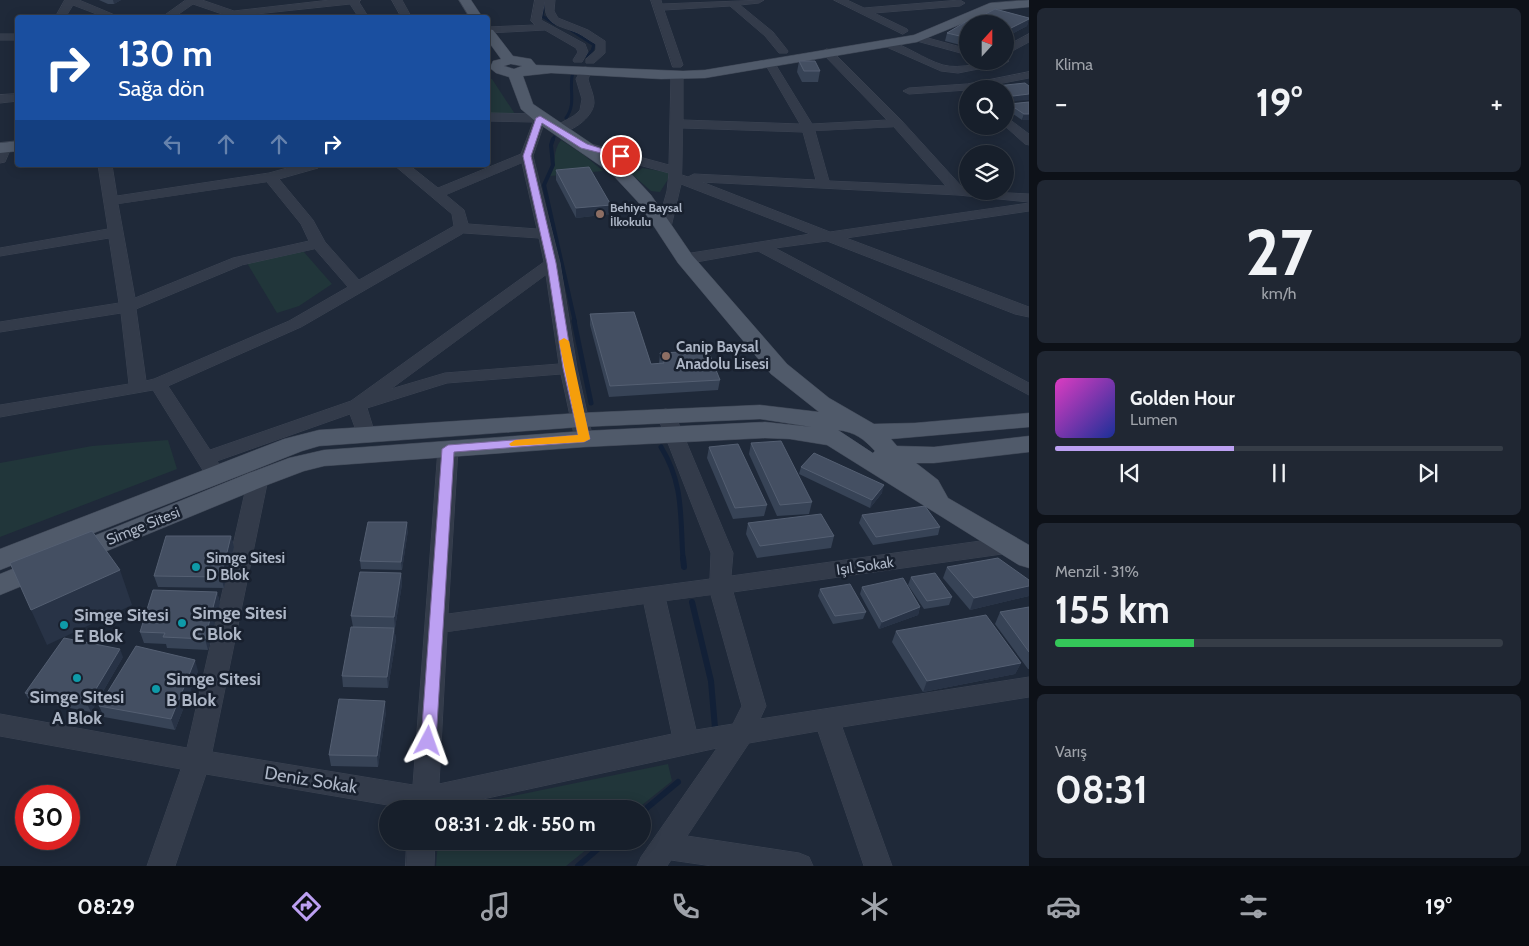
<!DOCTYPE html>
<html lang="tr">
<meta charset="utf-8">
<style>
:root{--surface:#171f2b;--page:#202733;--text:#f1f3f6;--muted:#9ea2a9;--line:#363d47;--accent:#bca0f2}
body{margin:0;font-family:Cabin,sans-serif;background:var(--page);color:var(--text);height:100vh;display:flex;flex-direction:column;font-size:19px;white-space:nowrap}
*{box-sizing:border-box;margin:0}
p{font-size:16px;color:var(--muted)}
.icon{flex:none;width:28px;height:28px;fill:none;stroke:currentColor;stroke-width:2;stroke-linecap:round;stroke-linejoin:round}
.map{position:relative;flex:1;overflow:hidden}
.details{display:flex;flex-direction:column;gap:8px;padding:8px;background:#0d1118;width:500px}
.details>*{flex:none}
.hud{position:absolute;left:15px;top:15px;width:475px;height:152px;border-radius:5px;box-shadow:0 2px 12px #0003,0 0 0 1px var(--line);background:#1a4fa0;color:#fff;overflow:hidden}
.needle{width:32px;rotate:21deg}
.fabs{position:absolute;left:959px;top:15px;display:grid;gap:10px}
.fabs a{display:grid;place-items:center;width:55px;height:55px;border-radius:50%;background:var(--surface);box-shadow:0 2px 12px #0003,0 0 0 1px var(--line);font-size:25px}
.speed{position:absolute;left:15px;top:785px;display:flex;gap:10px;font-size:25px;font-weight:700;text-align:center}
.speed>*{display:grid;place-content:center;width:65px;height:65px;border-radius:50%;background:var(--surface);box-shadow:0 2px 12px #0003,0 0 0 1px var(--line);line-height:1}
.speed .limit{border:8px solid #d22;background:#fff;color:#111}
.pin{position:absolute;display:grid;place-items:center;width:42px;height:42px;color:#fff;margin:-21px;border:2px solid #fff;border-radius:50%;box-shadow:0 1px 5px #0007}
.me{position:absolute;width:55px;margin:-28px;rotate:4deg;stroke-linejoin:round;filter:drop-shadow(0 0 4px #0008)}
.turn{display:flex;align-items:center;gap:18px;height:105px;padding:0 20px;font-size:22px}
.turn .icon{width:65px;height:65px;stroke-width:2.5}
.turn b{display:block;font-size:35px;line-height:42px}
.lanes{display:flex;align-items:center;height:48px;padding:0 20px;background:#0003;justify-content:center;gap:25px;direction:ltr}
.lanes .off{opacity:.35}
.big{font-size:38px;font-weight:700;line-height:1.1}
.details .tile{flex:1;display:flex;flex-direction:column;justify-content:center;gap:8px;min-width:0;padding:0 18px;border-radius:8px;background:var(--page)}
.details .dial{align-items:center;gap:0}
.dial b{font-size:65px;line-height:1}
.song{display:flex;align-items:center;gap:15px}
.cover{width:60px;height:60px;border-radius:8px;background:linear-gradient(135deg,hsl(310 70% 55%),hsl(230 70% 35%))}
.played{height:5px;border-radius:2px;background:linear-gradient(90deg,var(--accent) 40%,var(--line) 40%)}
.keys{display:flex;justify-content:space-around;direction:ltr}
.heat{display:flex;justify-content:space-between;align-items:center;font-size:28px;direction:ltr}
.charge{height:8px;border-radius:4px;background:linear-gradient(90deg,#34c759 31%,var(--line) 0)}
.trip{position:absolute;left:379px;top:800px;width:272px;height:50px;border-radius:25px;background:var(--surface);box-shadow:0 2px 12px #0003,0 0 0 1px var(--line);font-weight:700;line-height:50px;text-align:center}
.dock{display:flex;height:80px;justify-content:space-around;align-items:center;background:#090c11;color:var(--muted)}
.dock .icon{width:35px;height:35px}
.dock .current{color:var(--accent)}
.dock b{font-size:22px;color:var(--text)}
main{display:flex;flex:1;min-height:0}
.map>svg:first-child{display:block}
</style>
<main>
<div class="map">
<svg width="1029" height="866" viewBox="0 0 1029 866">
<rect width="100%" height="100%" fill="#1f2939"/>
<!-- green -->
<path fill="#21363a" d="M488,79H492L515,114H488Z
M561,140L584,155L603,171L550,176C557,163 552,151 561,140Z
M642,168L672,173L660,192L651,191L626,169L639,171Z
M303,251L332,284L299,306L277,313L247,263Z
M168,440L177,469L0,537V463L92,446Z
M668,764L672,781L637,809H449Z
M438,841H597L566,866H436Z"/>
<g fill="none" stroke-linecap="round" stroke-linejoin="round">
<!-- stream-far3 -->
<path stroke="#122037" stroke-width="3" d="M545,0L542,16L555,24
M571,30L594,45L592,51L586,56
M566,118C577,103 568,88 573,72
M553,140L554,137"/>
<!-- stream-far2 -->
<path stroke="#122037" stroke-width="4" d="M553,139L551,145L553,165L544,185L575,322"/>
<!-- stream-far1 -->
<path stroke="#122037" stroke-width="5" d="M574,321L591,403
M661,447C684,484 680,517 683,559"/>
<!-- stream -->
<path stroke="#122037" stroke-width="6" d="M683,558L684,567
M692,602L711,681L715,728
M642,812L678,782
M578,866L607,841"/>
<!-- minor casing -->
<g stroke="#3c4453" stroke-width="1">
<path id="minor" d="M65,0H79L122,18H107L73,5L65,18H55Z
M186,0H202L234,11L330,0H361L359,2L369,18H359L350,4L247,15L248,18L228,16L193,4L173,18H161Z
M392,0H402L412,18H402Z
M535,0H545L541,20L585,44L588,52L582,62H574L573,60L578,52L576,48L545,30L488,33V27L535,25L531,21Z
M545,0H555L554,11L558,18L588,30L605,41V53L594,63H586V59L596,50V44C590,41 584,36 578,33C559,25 543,26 545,0Z
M651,0H661L662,4L764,0L759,3L740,5L773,32L788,51L787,53H779L765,36L730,6L664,10L683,65L681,67H673Z
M834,0H847L864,8L960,0L965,3L960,6L874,13L907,29L908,31L903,34Z
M0,34H18V40H0Z
M1029,34V42L1005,55V47Z
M917,35L968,49V55L913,40V36Z
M886,40C906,45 923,59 943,65C960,70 986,61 1005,61V58L1009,61L1004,64L958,73L941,71L882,45L881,43Z
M827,49L831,50L901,120L962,187L968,188V191L1029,194V202L958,195L702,182L830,232L1029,203V211L846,238L1029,307V317L1015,314L827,241L775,248L1029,383V395L758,251L685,264L680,262L677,259L685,254L810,234L681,184L671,227L669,230H659L657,227L667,191L669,173L579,149L578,146L584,142L669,165L671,75L677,72L683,75V120L800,124L764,62L769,59L774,62L812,124L887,120L823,54L822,52ZM894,127L946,186L829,181L815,131ZM683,128L803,132L816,180L694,174L688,177L682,175Z
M586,67L592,70L588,79C590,87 594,95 594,103C593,118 569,135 555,132L553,129C560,121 573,119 580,110L582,99L576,79L582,68Z
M1029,72V78L967,90L909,94L903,91L909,88L967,84Z
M18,94V101L0,103V95Z
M488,113L540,114L546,118L533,156L560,263L577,368L593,439L591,443L584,445L577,443L575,439L561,374L447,383L367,408L375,434L373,438L366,440L359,438L350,414L217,461L221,467L218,472L211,473L204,472L153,390L0,417V405L129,384L121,313L0,332V322L119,303L109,238L0,256V248L108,229L98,165H112L117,196L269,173L298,165H320L318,168L279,179L313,220L325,242L359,280L454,226L452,214L394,165H409L438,188L521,154L533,122L488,121ZM522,163L537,229L468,224L464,210L446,195ZM267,182L301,224L309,241L233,258L135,298L118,204ZM464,233L539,238L544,262L351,401L210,450L168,386L301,327ZM315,249L348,287L289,321L154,379L146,381L136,309L242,265ZM546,275L559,364L445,373L391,389Z
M1005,116L1029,134V145L1025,144L1005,126Z
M5,144L11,148L5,162L0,163V146Z
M666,409L672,411L675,415L733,553L731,576L1009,537L1016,540L1020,545L1016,550L1009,553L733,592L766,706L760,719L1029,677V697L842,727L892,866H864L818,731L749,743L687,836L799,853L809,857L813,866H712L671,860L667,866H637L641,857L717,748L437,809H411L206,774L175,866H147L181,769L0,736V714L187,748L248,479L251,474L258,472L265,474L268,479L212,752L413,785L438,449L441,445L448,443L455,445L458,449L448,614L710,579L711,553L657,415L660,411ZM711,595L742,706L733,724L696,730L666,601ZM644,604L672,734L439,784L447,632Z
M407,841H435L434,866H406Z"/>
</g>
<!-- major casing -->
<g stroke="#3c4453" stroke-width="1">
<path id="major" d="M459,0H471L483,18H470Z
M1029,0V7L996,10L917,42L705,78L661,79L551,73L523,76L533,104L623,165L651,195L692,255L787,364L829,398L874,424L915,423L1029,413V427L891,439L897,446L934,447L1029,436V452L934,463H916L938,480L948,498L1029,545V568L1019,565L827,445L790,439L765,438L584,447L324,466L304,471L267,485L0,595V574L249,473L289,458L324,450L584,431L765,422L812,427L760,419L580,427L319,446L302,451L0,570V549L284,439L319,430L580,413L760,405L819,412L771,374L678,263L638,202L611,173L535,121L521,109L509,77L496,73L490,68L493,61L501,59L488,41V29L493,30L513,56L531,59L536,65L683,71L705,70L914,35L990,3ZM511,64L522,66L514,69L504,66ZM838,430C855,432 864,439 875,451L873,453Z
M18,141V151L0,153V143Z"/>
</g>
<!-- minor -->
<use href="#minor" fill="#333b4a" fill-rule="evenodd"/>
<!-- major -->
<use href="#major" fill="#505a6a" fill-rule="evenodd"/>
</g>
<!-- wall -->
<path fill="#374356" d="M99,0H121L114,4H108Z
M995,9L1029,18L1027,26L1008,36L1005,35V24H968V47L945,41L947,33L967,21L974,23L976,19Z
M799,61L820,71L818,82H802L797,72Z
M1029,102L1022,120L1007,110L1009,104Z
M556,170L610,214L576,218L556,180Z
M590,314L651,364H659L660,353L720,380L718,390L609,397L590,325Z
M751,443L812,502L809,514L777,516L749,454Z
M709,447L767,505L764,516L733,519L707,458Z
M801,467L882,493L870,508L799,474Z
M862,515L940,527L938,535L873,545L859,523Z
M748,523L834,536L831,548L757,558L746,534Z
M408,530L402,570L361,569L360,561Z
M231,536L234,547L224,588L158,587L154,576Z
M947,567L1029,580V596L970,610L943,578Z
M401,573L402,584L395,628H394L396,639L388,688L343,687L342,676L353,627L351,616Z
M911,577L952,597L949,605L924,609L908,585Z
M862,587L920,607L918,615L879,629L860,594Z
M820,589L866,612L863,619L833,624L818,596Z
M217,592L220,603L208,650L167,648L166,644L144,643L140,632Z
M1029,607V669H1028L995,624L1000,612Z
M896,631L1021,663L1015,674L923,692L892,642Z
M123,657L91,712L29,700L25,693Z
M198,671L175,730L104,717L99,706Z
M386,712L378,767L331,766L329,755Z"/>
<!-- shaded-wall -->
<path fill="#283346" d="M113,0H121L114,4Z
M1029,19L1027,26L1008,36L1011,28Z
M1029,94V100L1005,102V97Z
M1024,114H1029V120H1022Z
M611,205L610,214L576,218V208Z
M884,485L882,493L870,508L872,500Z
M407,522L408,530L402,570L401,562Z
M231,536L234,547L224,588L221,577Z
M120,570L132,605L47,645L31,610Z
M401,573L402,584L395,628L394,617Z
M1029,586V596L970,610L974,598Z
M217,592L220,603L208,650L205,639Z
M920,607L918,615L879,629L882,622Z
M394,628L396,639L388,688L387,677Z
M120,649L123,657L91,712L87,704Z
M195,660L198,671L175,730L171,719Z
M1021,663L1015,674L923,692L927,681Z
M385,701L386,712L378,767L377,756Z"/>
<!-- building -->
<path fill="#444f62" stroke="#545f72" d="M995,9L1029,18V19L1011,28L1005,27V24H994L976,19Z
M967,21L979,24H968V38L947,33Z
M799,61H815L820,71H804Z
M1025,83L1029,86V94L1005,97V89H989L987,87Z
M1029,102V114H1024L1009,104Z
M589,167L611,205L576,208L556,170Z
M634,312L651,364L664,363L660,353L702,351L710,355L720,380L610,386L590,314Z
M781,441L812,502L780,505L751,443Z
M738,444L767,505L735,508L709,447Z
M814,453L884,485L872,500L801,467Z
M925,506L940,527L876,537L862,515Z
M821,514L834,536L760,546L748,523Z
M368,522H407L401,562L360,561Z
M92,531L120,570L31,610L10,563Z
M166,536H231L221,577L154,576Z
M998,558L1029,580V586L974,598L947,567Z
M360,572L401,573L394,617L351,616Z
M935,573L952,597L927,601L911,577Z
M903,578L920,607L882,622L862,587Z
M850,584L866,612L835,616L820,589Z
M153,590L217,592L205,639L163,637L165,633L140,632Z
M1029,607V652L1000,612Z
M986,615L1021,663L927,681L896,631Z
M351,627L394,628L387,677L342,676Z
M64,638L120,649L87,704L25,693Z
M136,646L195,660L171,719L99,706Z
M339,699L385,701L377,756L329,755Z"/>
<!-- route -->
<path fill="#bca0f2" stroke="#7a689d" d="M540,116L587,144L625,156L621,158L581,148L542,123L531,156L556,263L573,368L590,439L584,442L454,452L436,741L434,745L428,747L423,745L421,741L442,449L448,445L578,435L563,368L547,263L523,156L536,118Z"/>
<!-- slow -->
<path fill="#f59e0b" d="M564,338L569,341L590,439L584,442L511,446L509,444L515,440L578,435L559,341Z"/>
<!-- markers -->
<g fill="#8d6e63" stroke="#18202e" stroke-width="2">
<circle cx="600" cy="214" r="5"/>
<circle cx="666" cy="356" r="5"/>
</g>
<g fill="#0f9aa8" stroke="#18202e" stroke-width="2">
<circle cx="196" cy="567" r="5"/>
<circle cx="182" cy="623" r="5"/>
<circle cx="64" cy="625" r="5"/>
<circle cx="77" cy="678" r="5"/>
<circle cx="156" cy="689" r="5"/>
</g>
<g text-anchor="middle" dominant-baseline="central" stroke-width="5" stroke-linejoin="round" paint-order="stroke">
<!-- far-poi labels -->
<g font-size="12" font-weight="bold" fill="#adb6c6" stroke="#18202e" text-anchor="start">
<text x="610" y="207">Behiye Baysal<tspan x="610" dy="14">İlkokulu</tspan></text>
</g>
<!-- poi labels -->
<g font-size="15" font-weight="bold" fill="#adb6c6" stroke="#18202e" text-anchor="start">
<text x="676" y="347">Canip Baysal<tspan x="676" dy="17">Anadolu Lisesi</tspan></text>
<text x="206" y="558">Simge Sitesi<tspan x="206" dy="17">D Blok</tspan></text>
</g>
<!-- street labels -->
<g font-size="15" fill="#adb6c6" stroke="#18202e">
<text transform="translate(143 526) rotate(-22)">Simge Sitesi</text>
<text transform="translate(865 566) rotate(-8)">Işıl Sokak</text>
</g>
<!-- near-poi labels -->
<g font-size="18" font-weight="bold" fill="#adb6c6" stroke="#18202e" text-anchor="start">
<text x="192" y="613">Simge Sitesi<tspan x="192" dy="21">C Blok</tspan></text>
<text x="74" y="615">Simge Sitesi<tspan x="74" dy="21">E Blok</tspan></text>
<text x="166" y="679">Simge Sitesi<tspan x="166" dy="21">B Blok</tspan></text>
<text x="77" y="697" text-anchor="middle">Simge Sitesi<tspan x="77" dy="21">A Blok</tspan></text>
</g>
<!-- near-street labels -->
<g font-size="18" fill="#adb6c6" stroke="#18202e">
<text transform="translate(311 780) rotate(9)">Deniz Sokak</text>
</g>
</g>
</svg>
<div class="fabs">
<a><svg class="needle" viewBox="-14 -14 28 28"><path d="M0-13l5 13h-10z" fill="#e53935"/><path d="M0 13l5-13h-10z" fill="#9ea2a9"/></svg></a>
<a><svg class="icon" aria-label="search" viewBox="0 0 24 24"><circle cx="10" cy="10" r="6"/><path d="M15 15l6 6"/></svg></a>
<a><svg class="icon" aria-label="layers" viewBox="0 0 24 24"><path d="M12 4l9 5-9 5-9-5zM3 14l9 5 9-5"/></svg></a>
</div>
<div class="speed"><div class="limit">30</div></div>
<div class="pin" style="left:621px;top:156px;background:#d93025"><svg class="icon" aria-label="arrive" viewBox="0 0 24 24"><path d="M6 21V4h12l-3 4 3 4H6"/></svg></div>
<svg class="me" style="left:428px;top:741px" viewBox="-20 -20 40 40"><path d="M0-17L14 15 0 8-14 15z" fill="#bca0f2" stroke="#fff" stroke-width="4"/></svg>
<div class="trip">08:31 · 2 dk · 550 m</div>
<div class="hud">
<div class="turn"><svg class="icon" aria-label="right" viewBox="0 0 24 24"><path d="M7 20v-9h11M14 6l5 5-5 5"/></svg><div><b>130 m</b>Sağa dön</div></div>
<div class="lanes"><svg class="icon off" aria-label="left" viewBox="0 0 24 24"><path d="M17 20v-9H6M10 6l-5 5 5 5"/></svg><svg class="icon off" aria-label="ahead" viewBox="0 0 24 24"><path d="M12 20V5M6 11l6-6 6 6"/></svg><svg class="icon off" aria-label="ahead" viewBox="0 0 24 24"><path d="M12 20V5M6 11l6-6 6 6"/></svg><svg class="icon" aria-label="right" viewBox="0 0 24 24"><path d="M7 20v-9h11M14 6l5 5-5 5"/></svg></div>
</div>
</div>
<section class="details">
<div class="tile"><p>Klima</p>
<div class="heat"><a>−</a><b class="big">19°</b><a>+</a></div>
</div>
<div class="tile dial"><b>27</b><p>km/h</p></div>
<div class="tile">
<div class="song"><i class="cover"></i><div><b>Golden Hour</b><p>Lumen</p></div></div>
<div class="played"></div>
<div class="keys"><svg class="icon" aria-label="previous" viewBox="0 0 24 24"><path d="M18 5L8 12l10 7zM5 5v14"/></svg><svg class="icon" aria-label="pause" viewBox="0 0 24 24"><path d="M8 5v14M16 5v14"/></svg><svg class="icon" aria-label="next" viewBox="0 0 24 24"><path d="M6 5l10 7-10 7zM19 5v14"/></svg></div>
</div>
<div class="tile"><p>Menzil · 31%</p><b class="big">155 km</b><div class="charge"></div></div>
<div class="tile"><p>Varış</p><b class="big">08:31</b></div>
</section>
</main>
<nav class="dock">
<b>08:29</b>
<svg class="icon current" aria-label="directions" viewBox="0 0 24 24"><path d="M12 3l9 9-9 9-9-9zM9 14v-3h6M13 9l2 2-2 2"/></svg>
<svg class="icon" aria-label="music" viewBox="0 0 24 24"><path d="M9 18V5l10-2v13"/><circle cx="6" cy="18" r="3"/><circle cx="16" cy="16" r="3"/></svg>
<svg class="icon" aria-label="phone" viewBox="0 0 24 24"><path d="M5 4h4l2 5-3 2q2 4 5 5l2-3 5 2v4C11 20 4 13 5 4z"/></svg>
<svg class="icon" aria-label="climate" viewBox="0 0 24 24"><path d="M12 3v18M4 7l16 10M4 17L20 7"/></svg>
<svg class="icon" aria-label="car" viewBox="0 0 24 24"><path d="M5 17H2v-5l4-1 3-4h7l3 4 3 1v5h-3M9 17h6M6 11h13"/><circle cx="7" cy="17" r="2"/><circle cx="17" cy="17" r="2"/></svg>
<svg class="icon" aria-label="filters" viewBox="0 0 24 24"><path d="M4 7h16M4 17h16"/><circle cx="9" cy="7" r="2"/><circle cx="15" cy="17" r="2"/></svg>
<b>19°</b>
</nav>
